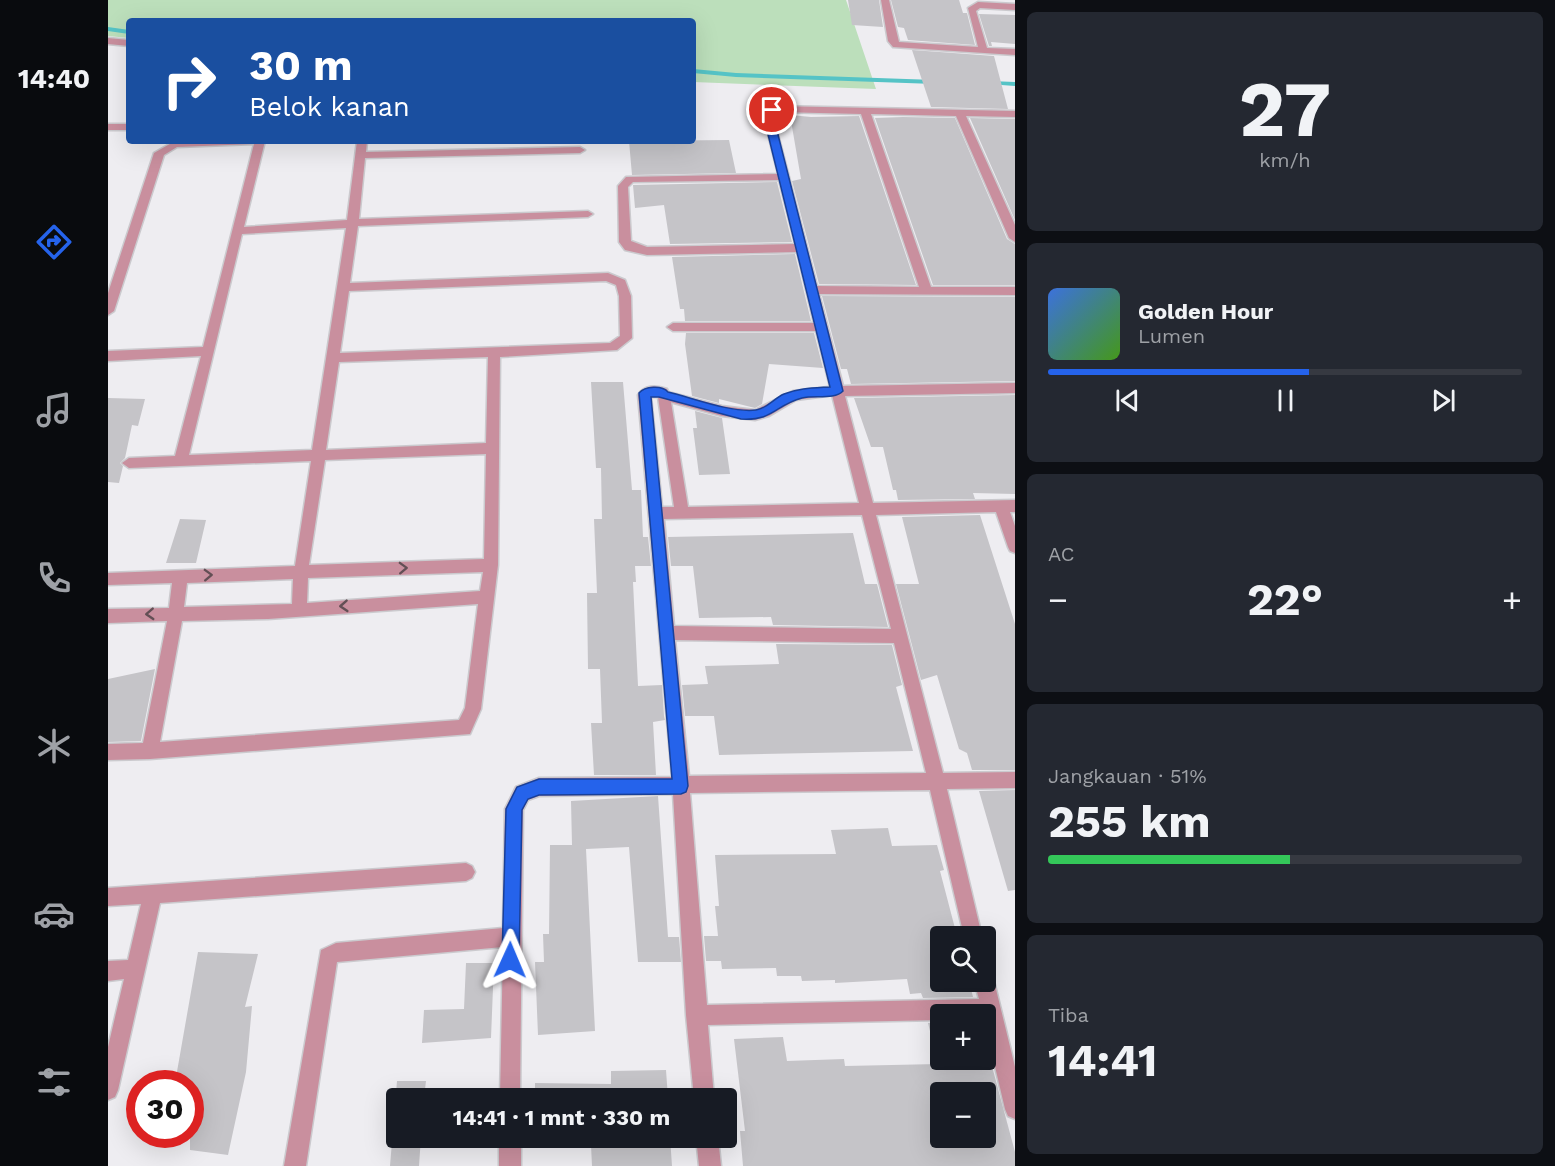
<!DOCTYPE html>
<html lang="id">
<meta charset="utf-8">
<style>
:root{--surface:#171b24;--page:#242831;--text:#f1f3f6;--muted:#9ea1a6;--line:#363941;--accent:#2563eb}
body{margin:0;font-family:"Work Sans",sans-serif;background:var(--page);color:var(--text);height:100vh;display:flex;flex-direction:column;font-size:22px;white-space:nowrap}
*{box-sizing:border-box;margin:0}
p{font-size:20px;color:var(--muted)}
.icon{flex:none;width:33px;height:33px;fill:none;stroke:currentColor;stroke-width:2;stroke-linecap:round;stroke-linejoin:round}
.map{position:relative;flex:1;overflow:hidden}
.drawer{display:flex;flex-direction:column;gap:12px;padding:12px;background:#0d0f14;width:540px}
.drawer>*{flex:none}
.banner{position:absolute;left:18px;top:18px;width:570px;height:126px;border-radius:6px;box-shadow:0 6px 24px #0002;background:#1a4fa0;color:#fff;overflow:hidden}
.controls{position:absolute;left:822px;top:926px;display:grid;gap:12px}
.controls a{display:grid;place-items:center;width:66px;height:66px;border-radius:6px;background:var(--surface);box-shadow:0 6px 24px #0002;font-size:30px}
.speed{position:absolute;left:18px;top:1070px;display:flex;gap:12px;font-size:30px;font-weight:700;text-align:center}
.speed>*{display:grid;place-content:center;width:78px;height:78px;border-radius:50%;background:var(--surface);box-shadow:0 6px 24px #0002;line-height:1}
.speed .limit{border:9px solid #d22;background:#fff;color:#111}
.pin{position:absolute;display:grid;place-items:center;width:51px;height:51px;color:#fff;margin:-26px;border:3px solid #fff;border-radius:50%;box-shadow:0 2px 6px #0007}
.me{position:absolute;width:66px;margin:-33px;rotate:1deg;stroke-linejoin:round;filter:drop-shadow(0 0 4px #0008)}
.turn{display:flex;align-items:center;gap:21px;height:126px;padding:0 24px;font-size:27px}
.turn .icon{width:78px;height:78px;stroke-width:2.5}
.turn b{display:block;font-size:42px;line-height:51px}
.big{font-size:45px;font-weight:700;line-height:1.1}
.drawer .widget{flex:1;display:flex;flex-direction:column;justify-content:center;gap:9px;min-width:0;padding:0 21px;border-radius:9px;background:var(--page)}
.drawer .dial{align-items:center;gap:0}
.dial b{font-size:78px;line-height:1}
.song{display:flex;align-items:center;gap:18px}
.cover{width:72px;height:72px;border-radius:9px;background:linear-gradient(135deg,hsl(220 70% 55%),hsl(100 70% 35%))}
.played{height:6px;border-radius:3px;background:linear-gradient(90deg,var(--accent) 55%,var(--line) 55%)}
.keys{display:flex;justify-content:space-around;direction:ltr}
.heat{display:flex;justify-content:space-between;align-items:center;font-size:33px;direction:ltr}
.charge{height:9px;border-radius:4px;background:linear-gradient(90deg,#34c759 51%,var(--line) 0)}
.trip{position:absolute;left:278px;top:1088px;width:351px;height:60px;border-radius:6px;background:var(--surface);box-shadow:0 6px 24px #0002;font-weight:700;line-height:60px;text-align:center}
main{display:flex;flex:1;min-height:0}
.tab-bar{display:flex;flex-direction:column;width:108px;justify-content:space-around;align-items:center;background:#090b0e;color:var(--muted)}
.tab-bar .icon{width:42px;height:42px}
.tab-bar .on{color:var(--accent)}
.tab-bar b{font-size:27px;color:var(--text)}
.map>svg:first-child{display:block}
</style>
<main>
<nav class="tab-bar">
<b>14:40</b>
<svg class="icon on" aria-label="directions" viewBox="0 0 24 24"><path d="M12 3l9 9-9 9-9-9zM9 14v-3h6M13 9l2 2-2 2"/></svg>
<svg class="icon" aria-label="music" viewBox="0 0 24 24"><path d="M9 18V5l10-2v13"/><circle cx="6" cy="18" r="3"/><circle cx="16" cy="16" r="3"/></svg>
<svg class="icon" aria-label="phone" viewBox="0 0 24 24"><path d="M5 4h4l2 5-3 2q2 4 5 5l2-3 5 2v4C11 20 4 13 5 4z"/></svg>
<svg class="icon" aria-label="climate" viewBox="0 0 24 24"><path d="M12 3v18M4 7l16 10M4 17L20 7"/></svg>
<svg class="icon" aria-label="car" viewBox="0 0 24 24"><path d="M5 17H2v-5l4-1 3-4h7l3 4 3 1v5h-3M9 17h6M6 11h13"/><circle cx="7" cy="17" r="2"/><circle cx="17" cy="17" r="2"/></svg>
<svg class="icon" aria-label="filters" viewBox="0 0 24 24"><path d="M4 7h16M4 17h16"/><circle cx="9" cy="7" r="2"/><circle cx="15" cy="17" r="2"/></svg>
</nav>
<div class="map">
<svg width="907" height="1166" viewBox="0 0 907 1166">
<rect width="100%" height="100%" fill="#eeedf1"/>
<!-- green -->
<path fill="#bcdfbb" d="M0,0H738L768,89L585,82V21H21V38L0,36Z"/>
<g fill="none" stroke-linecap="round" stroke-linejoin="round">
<!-- stream -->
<path fill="#55c3c6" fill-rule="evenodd" d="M0,27L21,30V34L0,31Z
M585,69L628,73L827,80L830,82L827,84L628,77L585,73Z
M882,81L907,82V86L880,84V82Z"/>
</g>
<!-- building -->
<path fill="#c5c4c8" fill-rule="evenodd" d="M740,0H771L775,27L744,25Z
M783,0H851L855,13H859L867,45L800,40L796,28L790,27Z
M871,14L907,15V44L883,42L884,46H881Z
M804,50L886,56L900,109L823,107Z
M682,115L703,117L751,116L808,285L711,284L684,181L693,179Z
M795,117L847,118L899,239L907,244V285H825L767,118Z
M862,118L907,119V220Z
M621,140L628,173L524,175L521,141Z
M669,182L684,242L562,244L556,205L527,208L525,185Z
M687,254L703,321H577L576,309H572L564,257Z
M714,296L907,297V381L743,384L739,369H733Z
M578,333H706L715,368L661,364L654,404L647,408L611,399V403L584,396L577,344Z
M483,382H515L524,490H533L535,537H540L543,566H527L528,582H525L530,686L554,685L556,716L557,720L545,722L548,775H486L483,723H494L492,669H480L479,593H489L486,519H494L493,468H488Z
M907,395V494L865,493L867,499L790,500L788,490H785L775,447H763L746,398Z
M0,398L37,399L30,426L24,425L17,458L12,463L15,466L11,483L0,482Z
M587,411L614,418L622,474L591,475L585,428H589Z
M872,515L907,624V770H864L859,753L851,749L829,675L813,680L788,584H811L794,517Z
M72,519L98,520L88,563H58Z
M745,533L757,584H769L780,627L665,625L663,617L591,618L585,566H563L560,537Z
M668,644L784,645L794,685L788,687L805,751L611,755L606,716H577L574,685L600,684L597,666L671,664Z
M47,669L33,741L0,742V679Z
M907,790V890L900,891L871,791Z
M550,796L560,937H571L573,962H530L521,847L478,849L487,1031L430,1035L427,962H436L435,934H441L442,845H464L463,801Z
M780,828L784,846L829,845L836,870L832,871L849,936H832V981H861L865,997L815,998L813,993L802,994L799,979L727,983V980L694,981L693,976H669L668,968L614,969L613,961H598L596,936H610L607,906H611L607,855L728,854L723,830Z
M90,952L150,954L137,1007L144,1006L138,1072L120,1155L82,1150V1083H67Z
M358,963H386L383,1038L314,1043L316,1010L356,1009Z
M832,1022V1059H878V1044L907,1152V1166H635L632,1131H637L626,1039L675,1037L679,1061L736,1059L737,1066L830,1064L820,1023ZM832,1092H878V1137H832Z
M558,1070L560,1098H427V1083L503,1084V1071Z
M289,1081H318L316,1098H288V1137H313L311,1166H282Z
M427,1137H562L564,1166H484L483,1145L427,1146Z"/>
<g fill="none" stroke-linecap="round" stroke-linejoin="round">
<!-- service casing -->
<g stroke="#cbcace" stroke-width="3">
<path id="service" d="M729,386L735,391L734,394L688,400L661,416L647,420L614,416L551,399L550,396L556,391L614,406L647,410L685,391Z"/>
</g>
<!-- minor casing -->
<g stroke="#cbcace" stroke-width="3">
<path id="minor" d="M773,0H781L791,42L870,47L860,8L870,2L907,4V10L872,8L868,11L879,48L907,49V55L785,47L780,41Z
M0,38L21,40V46L0,44Z
M668,106L907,111V117L858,116L907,225V242L901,238L848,116L763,114L823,287H907V295L711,294L735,386L907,383V393L737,396L765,503L907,500V512H902L907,526V553L902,551L900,547L888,512L768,515L835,773L907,772V788L839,789L874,936H856L822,790L582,793L599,1005L871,999L866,981H878V972L883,974L886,981L907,1067V1119L900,1116L897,1109L878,1028V1014H832V1020L600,1025L606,1098H586L578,1015L565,794L431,796L420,800L415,810L412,1098H392L395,947L229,962L198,1166H176L213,950L228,943L395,928L397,809L408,787L431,778L564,777L530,395C536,385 548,385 559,389L562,396L580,507L751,503L708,331H565L559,327L565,323H706L689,252L539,255L517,250L511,242L510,186L518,177L670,174L655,114ZM670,112L753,114L811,287L709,286L665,115ZM671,180L687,244L539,247L523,241L520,187L525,182ZM543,397H550L566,507H554ZM754,515L783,629L566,626L556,519ZM567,640L786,643L818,773L581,776Z
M0,124H21V130H0Z
M67,141H157L136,227L239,220L249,141H259L258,152L472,147L477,150L472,153L257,158L251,219L480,211L485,214L480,217L250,226L242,283L500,273L517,280L523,296L524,338L509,350L392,357L390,565L373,709L362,734L42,759L0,760V744L35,743L59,621L0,623V609L61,608L64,583L0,585V573L187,566L203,461L21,468L14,463L21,458L67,456L93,356L0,361V351L95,347L146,144L69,147L56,155L6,311L0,315V293L46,153ZM238,228L204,450L81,455L134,234ZM498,281L508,285L511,296L512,336L502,343L232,353L241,291ZM380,357L378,443L218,450L231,362ZM378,454L376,559L201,565L217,460ZM375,572L372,591L199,603L200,578ZM185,579L184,604L76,607L79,583ZM370,604L357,708L351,720L52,742L74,621L160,619Z
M358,863L364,866L367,872L364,878L358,881L52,903L10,1090L7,1097L0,1100V1047L16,979L0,981V961L20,960L33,904L0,906V888Z
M391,1137H413V1166H391Z
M588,1137H610L613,1166H591Z"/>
</g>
<!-- service -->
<use href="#service" fill="#c98f9e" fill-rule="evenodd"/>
<!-- minor -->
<use href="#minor" fill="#c98f9e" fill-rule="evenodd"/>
</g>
<!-- one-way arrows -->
<defs><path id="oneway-chevron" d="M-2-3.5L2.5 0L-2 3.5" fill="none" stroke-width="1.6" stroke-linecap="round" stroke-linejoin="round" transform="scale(1.5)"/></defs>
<g stroke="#634f55">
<use href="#oneway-chevron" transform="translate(295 568) rotate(-2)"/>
<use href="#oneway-chevron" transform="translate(100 575) rotate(-2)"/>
<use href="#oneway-chevron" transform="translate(236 606) rotate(176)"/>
<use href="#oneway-chevron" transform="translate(42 614) rotate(177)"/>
</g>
<!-- route -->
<path fill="#2563eb" stroke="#184099" stroke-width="1.5" d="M661,108L668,110L665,115L735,391C727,400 706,395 694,398C667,405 666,421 633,419L551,397H543L580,786L578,792L573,794L431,795L420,799L414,810L411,960L408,966L402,969L396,966L394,960L398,809L409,787L431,779H564L531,393C537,386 554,385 560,392C585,398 623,413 648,410C659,409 666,398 676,394C691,388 706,388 722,387L655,114Z"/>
</svg>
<div class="controls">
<a><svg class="icon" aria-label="search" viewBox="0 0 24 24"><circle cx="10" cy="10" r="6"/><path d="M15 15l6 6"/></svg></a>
<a>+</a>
<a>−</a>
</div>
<div class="speed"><div class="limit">30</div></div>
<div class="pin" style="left:664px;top:110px;background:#d93025"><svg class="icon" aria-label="arrive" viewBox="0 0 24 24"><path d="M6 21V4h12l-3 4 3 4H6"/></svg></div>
<svg class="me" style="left:402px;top:960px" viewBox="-20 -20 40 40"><path d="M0-17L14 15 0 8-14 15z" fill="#2563eb" stroke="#fff" stroke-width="4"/></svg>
<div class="trip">14:41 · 1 mnt · 330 m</div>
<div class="banner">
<div class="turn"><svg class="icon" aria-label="right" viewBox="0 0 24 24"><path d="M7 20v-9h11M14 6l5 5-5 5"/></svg><div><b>30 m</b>Belok kanan</div></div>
</div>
</div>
<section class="drawer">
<div class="widget dial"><b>27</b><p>km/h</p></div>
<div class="widget">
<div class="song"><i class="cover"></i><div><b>Golden Hour</b><p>Lumen</p></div></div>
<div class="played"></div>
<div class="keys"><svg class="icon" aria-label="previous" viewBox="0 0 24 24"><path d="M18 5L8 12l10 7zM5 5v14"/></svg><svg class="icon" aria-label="pause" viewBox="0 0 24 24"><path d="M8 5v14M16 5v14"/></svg><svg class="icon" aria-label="next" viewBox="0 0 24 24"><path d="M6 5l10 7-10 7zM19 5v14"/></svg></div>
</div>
<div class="widget"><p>AC</p>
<div class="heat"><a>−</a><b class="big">22°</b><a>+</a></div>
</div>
<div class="widget"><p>Jangkauan · 51%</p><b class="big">255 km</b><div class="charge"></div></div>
<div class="widget"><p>Tiba</p><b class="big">14:41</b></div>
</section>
</main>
